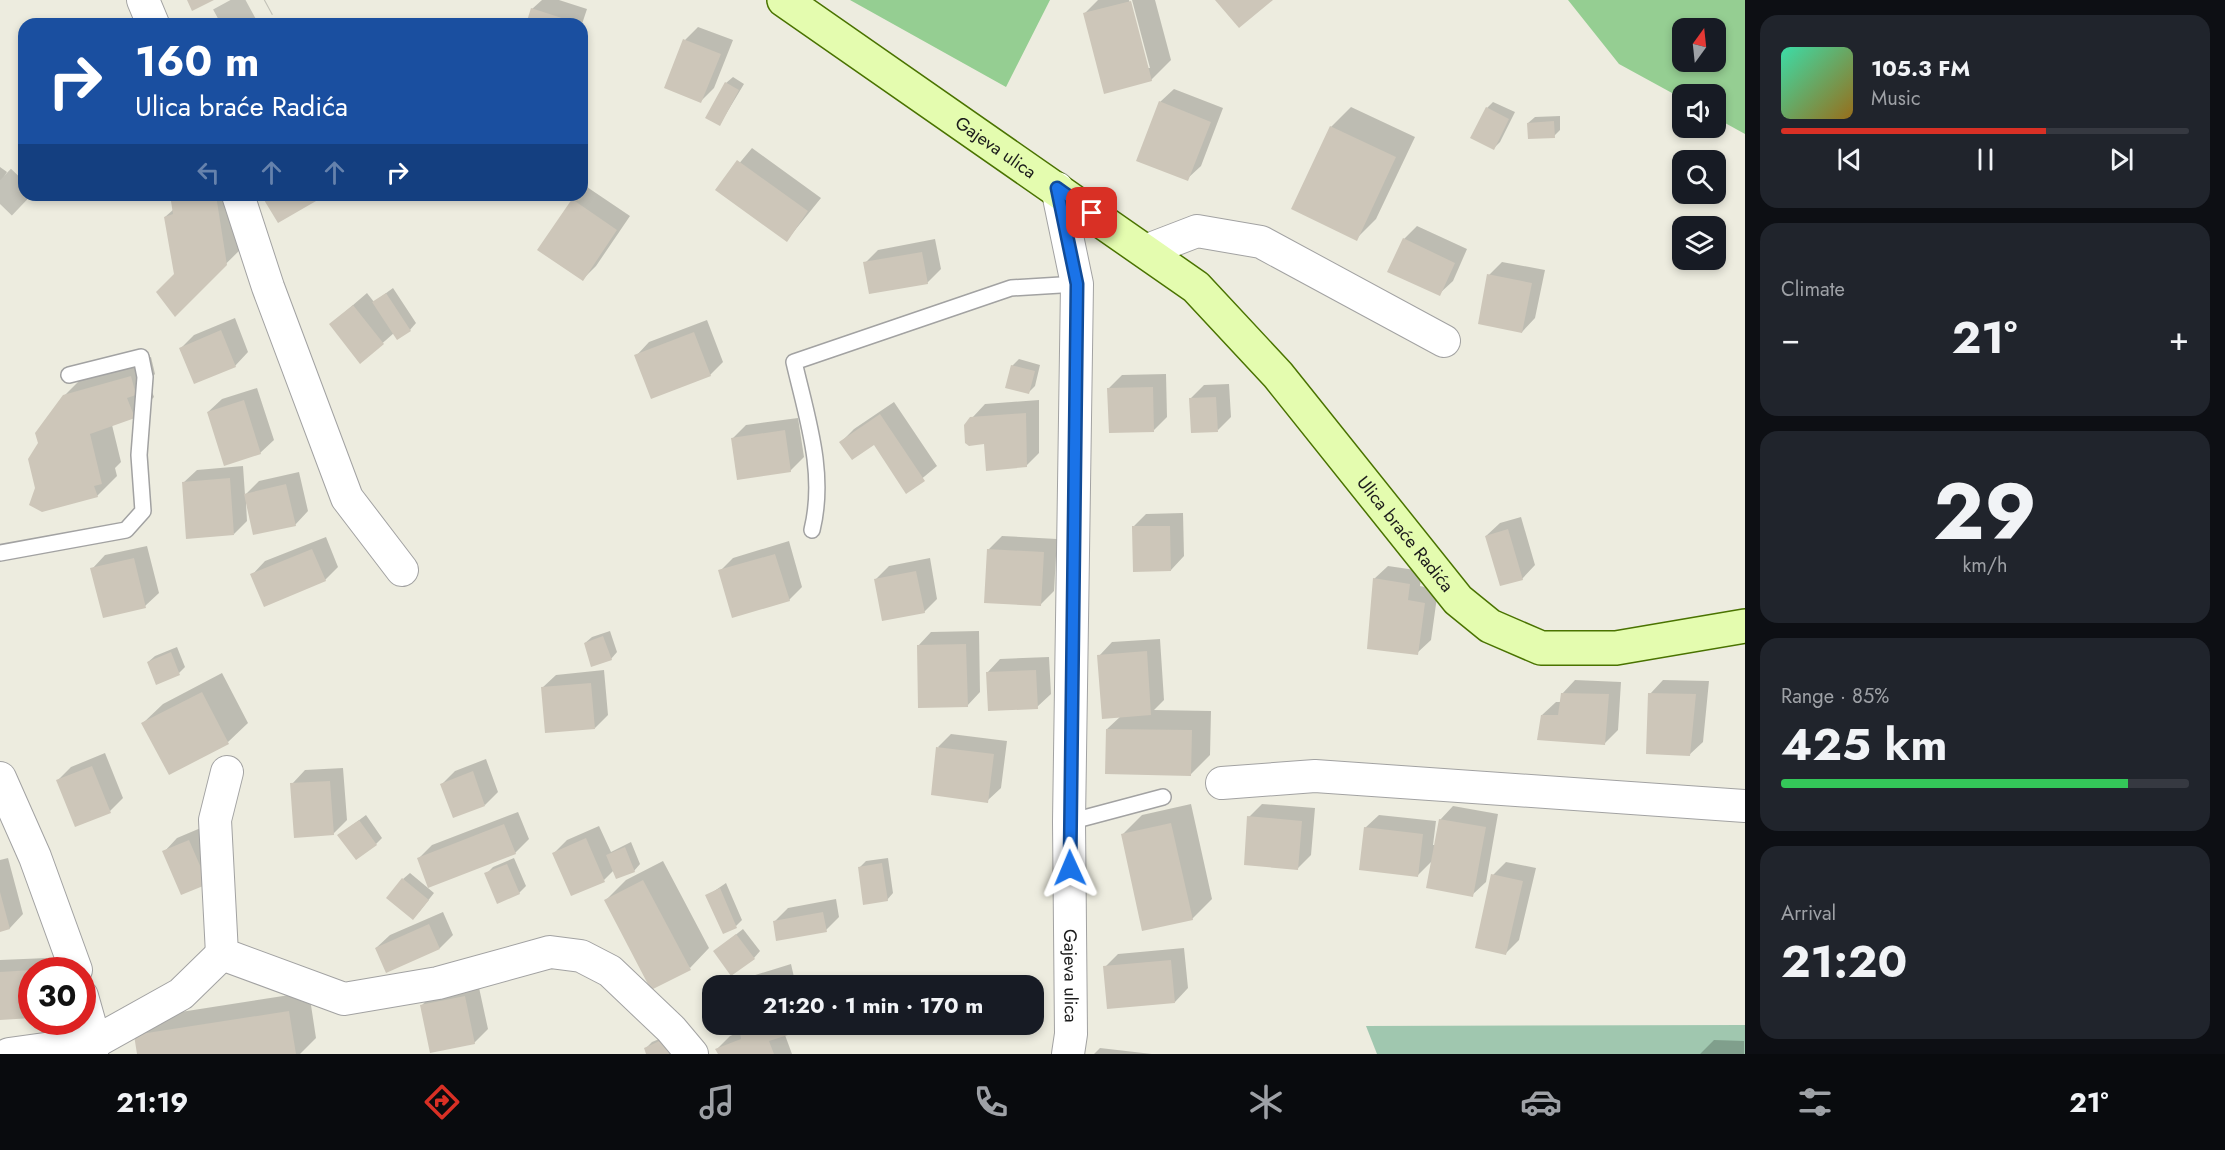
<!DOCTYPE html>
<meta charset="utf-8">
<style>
:root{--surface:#171b24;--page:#20242c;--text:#f1f3f6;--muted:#9ea1a6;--line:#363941;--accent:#d93025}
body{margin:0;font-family:Jost,sans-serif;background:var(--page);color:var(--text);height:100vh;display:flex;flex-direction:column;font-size:22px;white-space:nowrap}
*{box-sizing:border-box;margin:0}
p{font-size:20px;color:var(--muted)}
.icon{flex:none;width:33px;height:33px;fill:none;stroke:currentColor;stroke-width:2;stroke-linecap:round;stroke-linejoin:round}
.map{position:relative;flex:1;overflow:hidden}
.details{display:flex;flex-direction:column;gap:15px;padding:15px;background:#0d0f14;width:480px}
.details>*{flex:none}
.hud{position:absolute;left:18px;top:18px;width:570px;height:183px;border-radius:18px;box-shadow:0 3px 9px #0003;background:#1a4fa0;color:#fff;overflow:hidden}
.needle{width:39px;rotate:15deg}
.tools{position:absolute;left:1672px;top:18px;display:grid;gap:12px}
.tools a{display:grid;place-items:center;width:54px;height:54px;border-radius:12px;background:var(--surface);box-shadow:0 3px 9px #0003;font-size:30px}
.speed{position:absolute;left:18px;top:957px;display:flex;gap:12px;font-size:30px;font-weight:700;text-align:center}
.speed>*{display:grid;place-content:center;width:78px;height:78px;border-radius:50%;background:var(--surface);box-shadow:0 3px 9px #0003;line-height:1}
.speed .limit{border:9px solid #d22;background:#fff;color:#111}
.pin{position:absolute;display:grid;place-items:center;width:51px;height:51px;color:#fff;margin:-26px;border-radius:12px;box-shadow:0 3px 9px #0006}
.me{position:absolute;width:66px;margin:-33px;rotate:359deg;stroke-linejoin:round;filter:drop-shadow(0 0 4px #0008)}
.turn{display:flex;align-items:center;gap:21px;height:126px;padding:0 18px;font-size:27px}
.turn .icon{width:78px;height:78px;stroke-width:2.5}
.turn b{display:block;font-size:42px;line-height:51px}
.lanes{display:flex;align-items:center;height:57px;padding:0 18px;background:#0003;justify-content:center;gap:30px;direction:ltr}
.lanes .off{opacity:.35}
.big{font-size:45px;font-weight:700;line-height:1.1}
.details .card{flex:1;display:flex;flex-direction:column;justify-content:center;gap:9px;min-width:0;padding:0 21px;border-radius:18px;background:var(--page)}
.details .dial{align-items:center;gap:0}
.dial b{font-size:78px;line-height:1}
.song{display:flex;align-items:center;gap:18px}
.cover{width:72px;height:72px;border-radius:9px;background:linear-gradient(135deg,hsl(160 70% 55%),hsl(40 70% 35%))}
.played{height:6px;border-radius:3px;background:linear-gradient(90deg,var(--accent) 65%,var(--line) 65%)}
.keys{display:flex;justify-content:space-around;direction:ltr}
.heat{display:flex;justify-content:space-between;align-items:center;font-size:33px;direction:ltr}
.charge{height:9px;border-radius:4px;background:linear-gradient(90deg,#34c759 85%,var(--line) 0)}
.trip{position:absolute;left:702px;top:975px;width:342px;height:60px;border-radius:18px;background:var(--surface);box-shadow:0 3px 9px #0003;font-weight:700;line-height:60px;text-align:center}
.menu{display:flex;height:96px;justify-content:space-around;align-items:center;background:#090b0e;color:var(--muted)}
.menu .icon{width:42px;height:42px}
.menu .current{color:var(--accent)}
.menu b{font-size:27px;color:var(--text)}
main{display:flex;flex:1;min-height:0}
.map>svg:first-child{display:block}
</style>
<main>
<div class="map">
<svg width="1745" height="1054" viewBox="0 0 1745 1054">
<rect width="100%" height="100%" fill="#edecdf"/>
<!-- forest -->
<path fill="#95ce92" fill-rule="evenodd" d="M850,0H1050L1006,87Z
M1568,0H1745V134L1716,118V94H1683V99L1619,64ZM1683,28H1716V62H1683Z"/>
<!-- cemetery -->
<path fill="#a0c7af" d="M1745,1025V1054H1377L1366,1026Z"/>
<!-- shadow -->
<path fill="#0003" d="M542,0H559L587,9L582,24H528L532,9Z
M1098,0H1129L1147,68H1150L1132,0H1155L1171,60L1151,80L1085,13Z
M698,27L733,40L714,88L701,101L685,40Z
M733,77L744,84L720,124L726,83Z
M1174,89L1223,108L1201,166L1187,179L1160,102Z
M1493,102L1515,112L1500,142L1494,148L1487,108Z
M1351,107L1415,137L1376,219L1356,239L1331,127Z
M1560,116V130L1554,136L1528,123L1535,117Z
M752,148L821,198L787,240L717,190Z
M0,167L7,172L0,183Z
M587,187L630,216L596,266L583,279L573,200L582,195Z
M171,195H238L246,244L175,314V275L165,217L174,209Z
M1417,226L1467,249L1453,281L1439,294L1404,239Z
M935,239L941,269L927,283L865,263L878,250Z
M1502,262L1545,270L1535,318L1522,332L1489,275Z
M393,288L416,323L410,330L394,333L361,362L331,324L367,293L374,302Z
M235,318L248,352L235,366L181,348L194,335Z
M707,320L723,362L710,375L636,356L649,342Z
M151,357L155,374L148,381L154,397L134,417L112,425L121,462L115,468L117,476L97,496L42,511L64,396L84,376Z
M1019,359L1040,365L1035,386L1029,392L1012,366Z
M1166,374L1167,417L1154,430L1109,388L1122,375Z
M1229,384L1231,417L1218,430L1190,399L1204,385Z
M257,388L274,440L260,453L208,412L222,399Z
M1039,400V453L1026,466L986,443L972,418L985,404Z
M894,402L937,466L907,491L875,443L841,442L854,429Z
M798,418L804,457L790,471L732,439L746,425Z
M243,466L245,495L259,481L299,472L308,511L295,525L246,503L247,521L234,534L183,483L197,470Z
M1183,513L1184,556L1171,570L1133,527L1146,514Z
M1521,517L1535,565L1522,579L1486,536L1500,523Z
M1002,536L1057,539L1054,591L1041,604L988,550Z
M326,537L338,567L325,580L252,575L265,561Z
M789,541L802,587L789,600L720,571L733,558Z
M147,546L159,593L145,606L92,569L105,555Z
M930,558L937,599L924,612L876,579L889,566Z
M1388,566L1422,571L1420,586L1438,590L1431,640L1417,653L1374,579Z
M610,631L617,652L611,659L585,643L592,637Z
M979,631L980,692L967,706L918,646L931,632Z
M1160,639L1164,700L1154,710L1211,711L1210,755L1190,775L1107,729L1121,716L1099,656L1112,642Z
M177,647L185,667L179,673L148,662L155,656Z
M1049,657L1051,694L1037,707L987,673L1000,659Z
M604,670L608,715L595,728L542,688L556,675Z
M222,673L248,723L228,742L143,723L163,704Z
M1575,680L1621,682L1618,730L1604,744L1542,715L1556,702H1561L1562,694Z
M1663,680L1709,681L1703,742L1689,755L1650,694Z
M951,734L1007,741L1001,788L987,801L938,747Z
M105,753L123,798L110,811L58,780L71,767Z
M486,759L498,792L485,805L442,784L455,771Z
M343,768L347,820L333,834L292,784L305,770Z
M1191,804L1212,899L1192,919L1122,835L1142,815Z
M1262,804L1315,808L1311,855L1298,868L1249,817Z
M1453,806L1498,814L1486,882L1472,895L1433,860L1418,875L1365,828L1379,815L1436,821L1433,845H1435L1440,820Z
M518,812L529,839L515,853L419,858L432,845Z
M366,815L382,838L376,844L339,835Z
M599,826L611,852L631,842L640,864L634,871L614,870L604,880L554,853L567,840Z
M203,827L208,882L164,852L177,838Z
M8,858L23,914L10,928L0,930V860Z
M514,858L526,886L519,893L486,874L493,867Z
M888,858L893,893L887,900L860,867L866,861Z
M663,861L709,948L690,968L606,900L626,880Z
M1506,862L1536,868L1519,940L1506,953L1493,875Z
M410,873L434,893L419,912L403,879Z
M726,883L742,920L736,926L707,896Z
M836,899L839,917L826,930L775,921L788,908Z
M443,912L453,935L440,948H376L390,935Z
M743,929L760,951L754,958L715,951Z
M1184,948L1188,988L1175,1002L1105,967L1118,954Z
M47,958L48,970H32L0,1018V960Z
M791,964L796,986H720Z
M903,981L905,986H891Z
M478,983L488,1029L474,1043L421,1006L435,992Z
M309,992L316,1038L300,1054H138L135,1035L155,1016Z
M741,1024H796L785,1035L792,1054H719L717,1049L730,1036L742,1031Z
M671,1034L679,1054H648L646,1048L652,1042Z
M1714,1040L1744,1041V1054H1700Z
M1100,1048L1152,1054H1094Z"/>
<!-- building -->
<path fill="#cdc6b9" d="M187,0H214L192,11Z
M1215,0H1273L1239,28Z
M1131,1L1152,81L1104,94L1083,13Z
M531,8L574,22V24H526Z
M683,39L721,54L701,103L664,88Z
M725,82L739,90L720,126L705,118Z
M1159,101L1211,122L1188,181L1136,161Z
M1486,107L1509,119L1494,150L1470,138Z
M1554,121L1555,138L1528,139L1527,123Z
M1330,126L1396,157L1357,241L1291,209Z
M737,160L808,211L787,242L715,190Z
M170,195H216L227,265L175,317L156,292L174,274L164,217L173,214Z
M261,195H322L323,197L278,223Z
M572,199L617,230L583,281L537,250Z
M1403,238L1455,263L1440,296L1387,272Z
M922,252L928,284L869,294L863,262Z
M1487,274L1532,283L1522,333L1478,324Z
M386,293L411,331L397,340L372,302Z
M353,305L384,344L360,364L329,324Z
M221,330L236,367L194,384L179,348Z
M694,332L711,376L651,399L634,355Z
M1011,365L1035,371L1029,394L1005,388Z
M131,376L136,395L127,398L135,418L90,434L102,484L94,486L98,497L42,512L29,505L35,488L28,459L38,443L35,433L63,395Z
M1153,387L1154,432L1109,433L1107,388Z
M1216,397L1218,432L1191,433L1189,398Z
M244,400L261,454L224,466L207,412Z
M1026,413L1027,467L986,471L984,444L969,446L965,443L964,425L970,417Z
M880,414L925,481L906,494L874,445L852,460L839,442Z
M785,430L791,472L737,480L731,438Z
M230,478L234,535L186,539L182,482Z
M286,484L296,526L253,535L244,494Z
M1132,526H1170L1171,571L1133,572Z
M1508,529L1523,580L1500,586L1485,536Z
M312,549L326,581L264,607L250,574Z
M987,549L1044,552L1041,606L984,603Z
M775,554L790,601L732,618L718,570Z
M134,558L146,608L103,618L90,568Z
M916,571L925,613L882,621L874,579Z
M1373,578L1410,584L1408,600L1425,603L1418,655L1367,649Z
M603,636L612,660L591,667L584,643Z
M966,644L968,707L918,708L917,645Z
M1147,651L1151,715L1102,719L1097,655Z
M171,652L180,675L156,685L147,662Z
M1036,670L1038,709L988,711L986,672Z
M591,683L595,729L545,733L541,687Z
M202,692L229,744L169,775L141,723Z
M1561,693L1609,694L1605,745L1537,740L1541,715H1558Z
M1648,693L1696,694L1690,756L1646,754Z
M1106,729L1192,730L1191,776L1105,774Z
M936,747L994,754L988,803L931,795Z
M92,766L111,813L75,827L56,780Z
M473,771L485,806L453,818L440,784Z
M330,781L334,835L294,838L290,783Z
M1247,816L1302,821L1298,870L1244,865Z
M1439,819L1486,827L1473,897L1426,888Z
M359,820L377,845L356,860L337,835Z
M1171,823L1193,920L1142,931L1121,834Z
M504,824L516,854L428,888L417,858Z
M1364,827L1423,834L1418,877L1359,870Z
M586,838L605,882L571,896L552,853Z
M189,840L208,884L181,895L162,851Z
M625,847L635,872L616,879L606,855Z
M882,863L888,901L863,905L858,867Z
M507,864L520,894L497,904L484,873Z
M1491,874L1523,881L1506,955L1475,948Z
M402,878L429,900L413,920L386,898Z
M643,880L691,970L651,990L604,900Z
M720,888L737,928L723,934L705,895Z
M0,892L10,929L0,932Z
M823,912L827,932L776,941L773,921Z
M429,924L440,949L386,973L375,948Z
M736,934L755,959L731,976L713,951Z
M1171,960L1175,1003L1107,1009L1103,966Z
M32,970V1018L0,1020V972Z
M778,976L781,986H748V985Z
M465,996L475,1044L430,1053L420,1005Z
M712,996V1017L706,998Z
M289,1011L296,1054H137L134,1035Z
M739,1024H784L788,1035L769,1041L774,1054H718L715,1049L741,1039Z
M664,1039L670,1054H646L644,1048Z"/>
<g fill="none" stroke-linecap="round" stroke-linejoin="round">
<!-- trunk-tunnel -->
<path stroke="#c3c2b8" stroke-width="33" stroke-dasharray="33 16" stroke-linecap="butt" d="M221,24L265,0
M0,204L24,179"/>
<!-- service casing -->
<g stroke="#a2a2a2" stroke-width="18">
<path id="service" d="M812,530C826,473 807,418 794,362L1011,288L1077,284
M0,553L126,530L143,511L139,455L145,377L141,357L69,375
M1069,822L1163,797"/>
</g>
<!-- minor casing -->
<g stroke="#a2a2a2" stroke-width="34">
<g id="minor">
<path d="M143,0L153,24"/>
<path id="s1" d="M1057,188L1077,284L1069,822L1071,1034L1068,1054"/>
<path d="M238,195L268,287L347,498L402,570"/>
<path d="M1145,251L1197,231L1261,242L1444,341"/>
<path d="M227,772L215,820L222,954L344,999L438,983L550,952L581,956L610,971L671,1029L692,1054"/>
<path d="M0,778L35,857L76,970"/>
<path d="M1222,783L1315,776L1745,806"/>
<path d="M82,996L95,1042L91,1054"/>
<path d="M9,1054L95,1042L181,994L222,954"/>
</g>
</g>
<!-- secondary casing -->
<g stroke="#4a7300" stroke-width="36">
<g id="secondary">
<path id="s2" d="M784,0L1196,287L1278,375L1458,600L1490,626L1541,648H1616L1745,626"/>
</g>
</g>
<!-- service -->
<use href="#service" stroke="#fff" stroke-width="15"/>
<!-- minor -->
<use href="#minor" stroke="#fff" stroke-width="32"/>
<!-- secondary -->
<use href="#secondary" stroke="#e4fcaf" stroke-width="33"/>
</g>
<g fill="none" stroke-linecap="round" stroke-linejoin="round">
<!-- route casing -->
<g stroke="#114b97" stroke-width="15">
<path id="route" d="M1070,868L1077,284L1057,188L1092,213"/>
</g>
<!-- route -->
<use href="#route" stroke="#1a73e8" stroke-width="10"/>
</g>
<g text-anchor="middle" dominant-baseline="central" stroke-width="4.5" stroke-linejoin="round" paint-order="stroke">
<!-- street labels -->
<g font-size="18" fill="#1b1b1b" stroke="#fff">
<text stroke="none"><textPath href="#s2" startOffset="258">Gajeva ulica</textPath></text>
<text stroke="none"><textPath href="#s2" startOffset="826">Ulica braće Radića</textPath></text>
<text stroke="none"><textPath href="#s1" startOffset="790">Gajeva ulica</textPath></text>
</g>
</g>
</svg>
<div class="tools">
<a><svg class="needle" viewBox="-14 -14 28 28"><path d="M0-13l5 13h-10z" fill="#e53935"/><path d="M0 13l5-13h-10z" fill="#9ea1a6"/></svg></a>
<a><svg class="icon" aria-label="sound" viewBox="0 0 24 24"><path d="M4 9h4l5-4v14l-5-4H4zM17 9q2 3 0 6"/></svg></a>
<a><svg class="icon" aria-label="search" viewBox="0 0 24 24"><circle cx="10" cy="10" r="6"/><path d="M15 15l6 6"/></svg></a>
<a><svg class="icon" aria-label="layers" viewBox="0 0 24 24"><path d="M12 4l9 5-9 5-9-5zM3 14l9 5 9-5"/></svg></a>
</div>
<div class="speed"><div class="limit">30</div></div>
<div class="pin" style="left:1092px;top:213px;background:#d93025"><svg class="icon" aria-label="arrive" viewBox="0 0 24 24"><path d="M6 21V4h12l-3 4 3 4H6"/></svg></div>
<svg class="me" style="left:1070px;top:868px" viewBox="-20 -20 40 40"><path d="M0-17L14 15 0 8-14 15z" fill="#1a73e8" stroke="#fff" stroke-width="4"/></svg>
<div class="trip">21:20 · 1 min · 170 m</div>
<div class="hud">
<div class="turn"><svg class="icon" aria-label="right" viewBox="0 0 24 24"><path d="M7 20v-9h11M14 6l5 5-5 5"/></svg><div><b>160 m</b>Ulica braće Radića</div></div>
<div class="lanes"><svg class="icon off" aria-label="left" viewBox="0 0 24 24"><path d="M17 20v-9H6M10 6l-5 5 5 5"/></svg><svg class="icon off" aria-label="ahead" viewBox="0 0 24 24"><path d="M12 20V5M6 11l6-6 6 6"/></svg><svg class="icon off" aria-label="ahead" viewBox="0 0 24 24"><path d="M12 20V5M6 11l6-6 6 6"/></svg><svg class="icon" aria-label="right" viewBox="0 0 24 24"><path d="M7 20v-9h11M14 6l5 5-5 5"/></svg></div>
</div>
</div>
<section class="details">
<div class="card">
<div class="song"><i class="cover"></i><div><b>105.3 FM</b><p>Music</p></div></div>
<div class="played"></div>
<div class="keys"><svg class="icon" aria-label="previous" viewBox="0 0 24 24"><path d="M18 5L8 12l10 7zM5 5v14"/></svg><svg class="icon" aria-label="pause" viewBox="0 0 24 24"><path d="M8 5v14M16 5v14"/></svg><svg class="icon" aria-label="next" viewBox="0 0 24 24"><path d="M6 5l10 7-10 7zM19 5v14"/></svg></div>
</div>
<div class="card"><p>Climate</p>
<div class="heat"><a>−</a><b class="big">21°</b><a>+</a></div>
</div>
<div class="card dial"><b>29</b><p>km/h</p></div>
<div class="card"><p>Range · 85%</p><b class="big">425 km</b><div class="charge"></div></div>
<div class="card"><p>Arrival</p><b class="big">21:20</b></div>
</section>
</main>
<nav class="menu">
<b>21:19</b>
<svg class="icon current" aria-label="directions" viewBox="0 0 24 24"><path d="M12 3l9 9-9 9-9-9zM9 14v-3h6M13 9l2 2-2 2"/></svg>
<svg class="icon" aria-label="music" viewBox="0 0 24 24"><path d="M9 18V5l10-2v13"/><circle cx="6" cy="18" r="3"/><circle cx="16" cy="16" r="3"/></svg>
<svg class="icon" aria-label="phone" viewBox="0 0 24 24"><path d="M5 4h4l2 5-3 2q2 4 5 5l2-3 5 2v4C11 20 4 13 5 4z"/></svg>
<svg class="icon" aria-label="climate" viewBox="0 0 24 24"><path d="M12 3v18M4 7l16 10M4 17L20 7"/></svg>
<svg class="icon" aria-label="car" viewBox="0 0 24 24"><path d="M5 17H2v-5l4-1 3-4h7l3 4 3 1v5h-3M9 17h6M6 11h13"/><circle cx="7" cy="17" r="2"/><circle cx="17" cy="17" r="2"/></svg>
<svg class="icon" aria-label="filters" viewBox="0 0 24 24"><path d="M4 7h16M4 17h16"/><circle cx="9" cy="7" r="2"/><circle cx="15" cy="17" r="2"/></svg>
<b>21°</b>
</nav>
